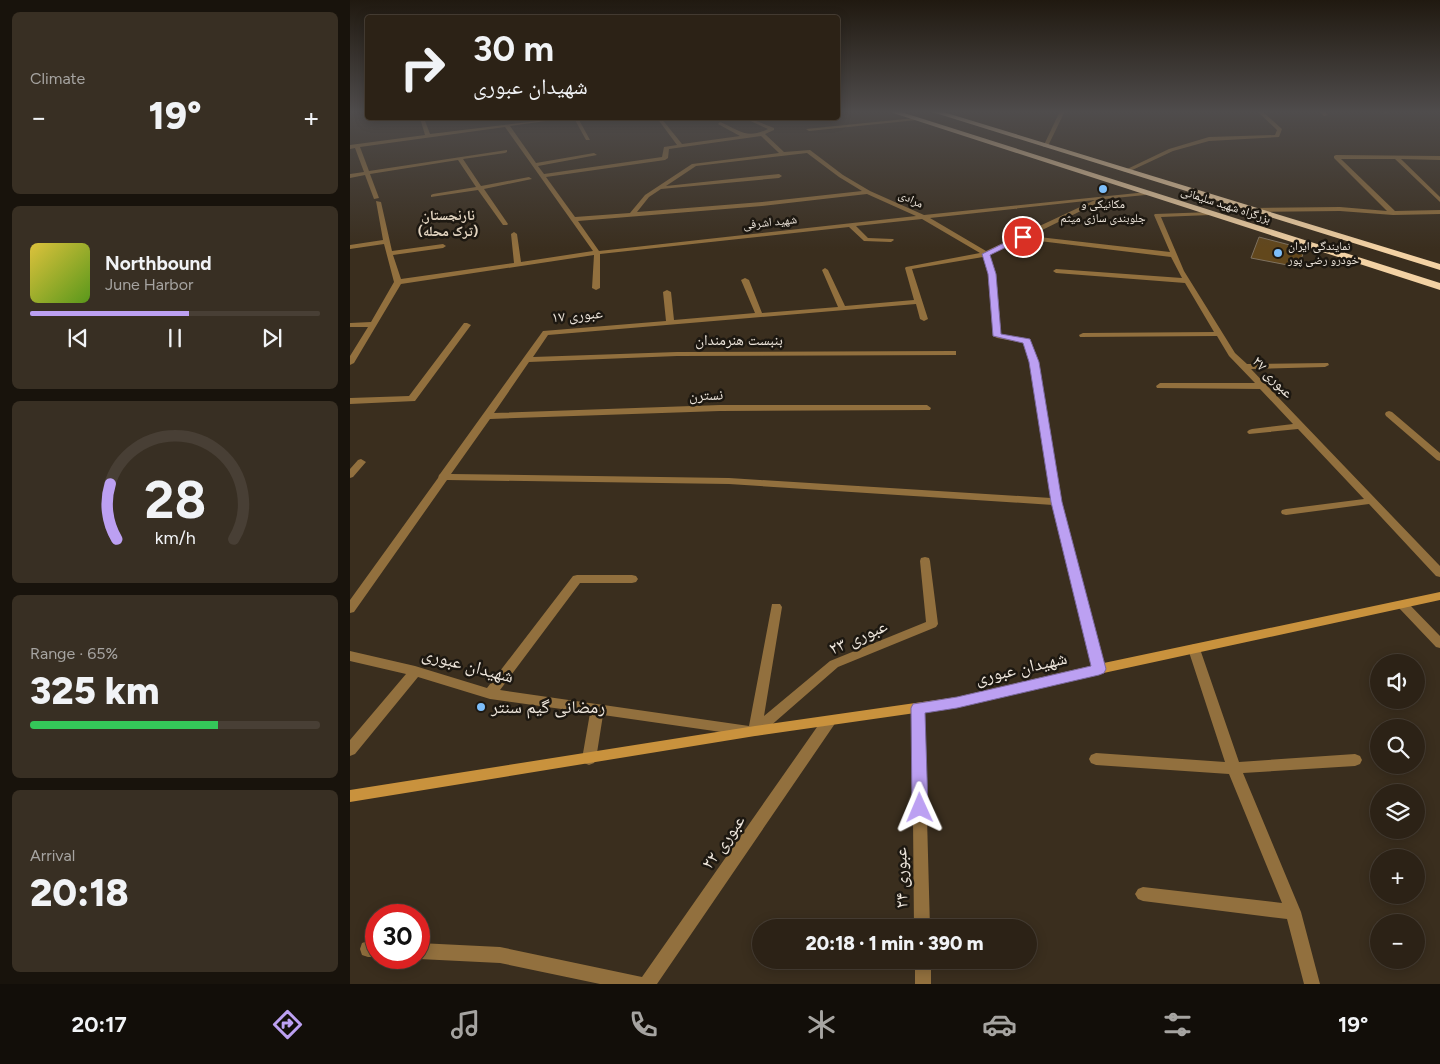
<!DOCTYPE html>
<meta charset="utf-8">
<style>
:root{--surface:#2c2216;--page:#382f23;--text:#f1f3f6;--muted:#a6a4a1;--line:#483f35;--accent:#bca0f2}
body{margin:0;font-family:Figtree,"Noto Naskh Arabic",sans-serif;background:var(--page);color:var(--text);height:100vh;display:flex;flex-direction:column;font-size:19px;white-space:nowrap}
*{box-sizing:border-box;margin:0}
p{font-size:16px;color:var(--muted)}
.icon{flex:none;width:28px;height:28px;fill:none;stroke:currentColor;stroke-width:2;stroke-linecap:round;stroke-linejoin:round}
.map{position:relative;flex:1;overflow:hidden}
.drawer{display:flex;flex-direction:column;gap:12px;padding:12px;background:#18130c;width:350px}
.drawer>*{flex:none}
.guide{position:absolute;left:15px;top:15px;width:475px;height:105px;border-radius:5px;box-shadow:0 2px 12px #0003,0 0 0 1px var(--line);background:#2c2216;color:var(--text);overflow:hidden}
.tools{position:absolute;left:1020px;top:654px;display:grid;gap:10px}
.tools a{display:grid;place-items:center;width:55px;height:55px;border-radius:50%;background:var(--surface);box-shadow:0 2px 12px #0003,0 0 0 1px var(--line);font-size:25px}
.speed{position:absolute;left:15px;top:904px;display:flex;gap:10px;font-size:25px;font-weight:700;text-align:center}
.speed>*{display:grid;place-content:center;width:65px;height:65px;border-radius:50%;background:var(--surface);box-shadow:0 2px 12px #0003,0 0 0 1px var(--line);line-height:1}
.speed .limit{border:8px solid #d22;background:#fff;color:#111}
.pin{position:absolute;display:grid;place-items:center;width:42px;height:42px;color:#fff;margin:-21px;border:2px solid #fff;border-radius:50%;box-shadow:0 1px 5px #0007}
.me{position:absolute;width:55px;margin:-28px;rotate:359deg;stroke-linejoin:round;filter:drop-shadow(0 0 4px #0008)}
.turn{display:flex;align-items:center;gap:18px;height:105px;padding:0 25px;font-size:22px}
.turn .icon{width:65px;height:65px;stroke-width:2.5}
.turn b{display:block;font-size:35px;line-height:42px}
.big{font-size:38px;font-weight:800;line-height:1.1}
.drawer .widget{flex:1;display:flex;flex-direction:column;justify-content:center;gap:8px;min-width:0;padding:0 18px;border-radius:8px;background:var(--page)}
.drawer .dial{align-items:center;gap:0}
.dial svg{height:130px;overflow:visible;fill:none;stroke:var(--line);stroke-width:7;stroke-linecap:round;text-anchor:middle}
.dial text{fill:var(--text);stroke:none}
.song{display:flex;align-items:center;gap:15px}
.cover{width:60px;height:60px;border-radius:8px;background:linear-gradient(135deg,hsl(50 70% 55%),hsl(90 70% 35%))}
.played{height:5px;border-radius:2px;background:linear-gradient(90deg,var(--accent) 55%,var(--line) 55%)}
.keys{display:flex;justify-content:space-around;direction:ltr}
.heat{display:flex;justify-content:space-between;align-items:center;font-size:28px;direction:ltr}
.charge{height:8px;border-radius:4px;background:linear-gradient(90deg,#34c759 65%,var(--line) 0)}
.trip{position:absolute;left:402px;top:919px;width:285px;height:50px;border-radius:25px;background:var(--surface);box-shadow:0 2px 12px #0003,0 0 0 1px var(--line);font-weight:800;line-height:50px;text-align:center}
.tab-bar{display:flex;height:80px;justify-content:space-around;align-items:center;background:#120e09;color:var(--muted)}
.tab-bar .icon{width:35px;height:35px}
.tab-bar .on{color:var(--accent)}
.tab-bar b{font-size:22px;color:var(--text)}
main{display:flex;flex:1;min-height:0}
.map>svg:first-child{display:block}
</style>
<main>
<section class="drawer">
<div class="widget"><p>Climate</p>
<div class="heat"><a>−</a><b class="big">19°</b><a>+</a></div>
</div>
<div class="widget">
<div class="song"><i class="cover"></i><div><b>Northbound</b><p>June Harbor</p></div></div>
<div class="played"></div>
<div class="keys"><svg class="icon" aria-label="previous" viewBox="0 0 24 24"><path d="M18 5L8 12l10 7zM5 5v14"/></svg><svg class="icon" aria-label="pause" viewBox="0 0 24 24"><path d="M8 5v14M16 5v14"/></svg><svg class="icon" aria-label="next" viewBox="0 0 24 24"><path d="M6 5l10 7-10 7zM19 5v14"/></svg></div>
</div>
<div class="widget dial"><svg viewBox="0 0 100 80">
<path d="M14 69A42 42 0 1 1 86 69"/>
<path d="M14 69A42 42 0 0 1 10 35" stroke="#bca0f2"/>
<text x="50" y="56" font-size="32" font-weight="700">28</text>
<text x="50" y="72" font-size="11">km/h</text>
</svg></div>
<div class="widget"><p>Range · 65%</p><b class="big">325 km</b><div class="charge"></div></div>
<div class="widget"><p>Arrival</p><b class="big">20:18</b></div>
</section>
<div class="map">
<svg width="1090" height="984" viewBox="0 0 1090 984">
<rect width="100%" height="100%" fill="#3a2e1e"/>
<!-- building -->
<path fill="#62471c" stroke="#7f7260" d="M909,237L955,249L948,267L901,258Z"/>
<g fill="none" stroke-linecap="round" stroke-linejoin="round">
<!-- street -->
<path fill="#92703e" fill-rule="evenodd" d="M710,111H715L698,146L693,147Z
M907,111H912L932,129L929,137L859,141L823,151L778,172L773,171L819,149L859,137L925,135L927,130Z
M969,111H974L978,115L974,116Z
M1032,111H1037L1038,113L1034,114Z
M70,118H74L80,134L212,118L210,119L160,126L186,163L244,153L247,155L188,166L194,174L312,157L314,147L327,145L307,118H311L332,144L390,136L368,124L370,122C390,130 396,140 418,129L394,118H399L424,128V130L415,134L434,152L460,150L493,175L520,191L574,215L797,192V194L795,195L745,200L748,202L747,203L680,236L820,252L804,215L805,214L862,212V214L860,215L811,217L834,271L885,353L897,364L978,363L979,365L975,367L901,369L1090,566V577L1086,576L1019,504L936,515L932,514L931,512L932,510L936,509L1014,499L948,429L899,434L897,432L899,430L902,429L943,424L910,389L807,388L806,386L810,383H905L879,356L867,336L730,337L729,335L733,333L864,332L835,283L706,273L703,271L706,269L832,278L821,257L673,239L640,255L646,274L651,334L679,339L688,362L712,502L755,669L753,672L749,674L745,672L743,669L703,505L379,484L97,480L4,612L0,613V600L88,478L89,475L90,474L193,331L316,321L313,292L317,290L321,292L324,320L405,313L391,280L395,278L399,280L412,313L488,307L472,270L475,268L478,270L495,306L564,300L555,268L556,267L630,253L572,219L506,226L518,238L543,239L544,240L541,242L514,241L499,227L250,254V288L246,290L242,288L244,255L51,284L4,363L0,365V356L18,327H0V323L21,322L44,282L34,244L0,249V245L33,240L26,201L31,202L42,251L93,244L96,246L93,248L43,255L51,279L164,263L161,234L164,232L167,234L171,262L243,251L155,127L10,147L19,171L157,150V152L155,153L113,159L131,186L179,177L182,179L134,189L158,224L157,225H153L128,190L81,197V195L83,194L126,187L108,160L20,174L29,198L24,199L15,175L0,178V174L14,172L5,148L0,149V145L75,135ZM411,136L429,153L342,164L295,195L280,213L225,217L196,177L315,160L318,158L319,149ZM457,153L489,177L512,191L412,202L287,212L299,197L311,189L429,178L432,176L429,174L316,186L346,166ZM517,194L566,216L249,251L228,221L412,206ZM745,200L636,251L580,218ZM633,257L638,274L643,336L647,338L673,343L680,362L701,498L379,478L101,474L140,419L370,411L580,410L581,408L577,405H370L144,413L179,362L327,356L606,355V351H603L327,352L183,357L198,335L566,304L570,319L574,321L578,319L562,269Z
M224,118H228L240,140H236Z
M565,118L567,120L459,131L456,129Z
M986,155L1090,156V160L1051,159L1090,197V202L1045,159H991L1045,211L1090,210V214L1043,215L990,211L904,212L901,210L904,208L990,207L1037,211L984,158V156Z
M114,323H117L121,325L65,401L0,404V398L59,396Z
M1039,411L1042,412L1090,453V461L1087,460L1036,416L1035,414L1036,412Z
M11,459L16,462L3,477L0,478V469L8,460Z
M575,557L579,558L580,561L588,624L586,627L488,667L410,735L399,736L253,715L246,759L244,763L239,765L234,763L232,759L240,713L140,699L68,677L5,754L0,756V740L56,674L0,661V651L65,666L137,688L223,576L227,575H282L286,576L288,579L286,582L282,583H230L150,690L399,726L422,604H430L432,607L414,716L480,661L576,622L570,561L571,558Z
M1053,601L1057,602L1090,636V648L1086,647L1049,608L1047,605L1049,602Z
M844,644L848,646L850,649L889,762L1005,754L1010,756L1012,760L1010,764L1005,766L893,773L951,912L970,984H954L937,919L793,901L788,899L785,894L788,889L793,887L932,903L879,774L746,765L741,763L739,759L741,755L746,753L875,762L838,649L840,646Z
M568,703L573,704L574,708L580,928H564L562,708L563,704Z
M479,716L484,717L486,721L484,725L307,984H250L150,963L69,959L65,958H69V943L150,947L292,977L474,717Z
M18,941H26V957H18L12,955L10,949L12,943Z
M565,960H581V984H565Z"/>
<!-- secondary -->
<path fill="#c9923d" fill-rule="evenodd" d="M1090,592V600L749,674L607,707L405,736L0,802V790L405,726L607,697L749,664Z"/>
<!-- highway -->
<path fill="#f3d2a4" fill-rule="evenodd" d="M537,111H548L1090,283V290Z
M579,111H590L1090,264V270Z"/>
</g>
<!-- sky -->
<linearGradient id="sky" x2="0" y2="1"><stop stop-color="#201910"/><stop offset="0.45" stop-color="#4f4c4c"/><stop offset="1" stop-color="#4f4c4c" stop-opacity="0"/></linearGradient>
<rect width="1090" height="249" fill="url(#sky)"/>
<!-- route -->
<path fill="#bca0f2" stroke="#7a689d" d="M670,235L677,237L640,255L646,274L651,334L680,339L689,362L712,502L756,669L754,673L749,675L607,708L575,713L578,808L576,813L570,815L564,813L562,808L561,708L563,704L607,697L741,666L701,502L679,362L673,343L643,336L638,274L632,254Z"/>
<!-- markers -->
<g fill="#7dbef9" stroke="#1d1811" stroke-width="2">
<circle cx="753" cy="189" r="5"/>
<circle cx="928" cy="253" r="5"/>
<circle cx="131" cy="707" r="5"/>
</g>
<g text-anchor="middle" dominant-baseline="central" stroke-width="5" stroke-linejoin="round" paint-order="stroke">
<!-- far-street labels -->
<g font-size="12" fill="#eee6dc" stroke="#1d1811">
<text transform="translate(561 199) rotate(25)">مرادی</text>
<text transform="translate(876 205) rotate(18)">بزرگراه شهید سلیمانی</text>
<text transform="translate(420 222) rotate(-6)">شهید اشرفی</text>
</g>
<!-- far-poi labels -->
<g font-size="12" fill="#eee6dc" stroke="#1d1811">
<text x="753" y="204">مکانیکی و<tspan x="753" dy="14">جلوبندی سازی میثم</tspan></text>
<text x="938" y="246" text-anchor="start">نمایندگی ایران<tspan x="938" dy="14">خودرو رضی پور</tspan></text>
</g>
<!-- far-neighbourhood labels -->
<g font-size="14" font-weight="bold" fill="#e2d4c0" stroke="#1d1811">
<text x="98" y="215">نارنجستان<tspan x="98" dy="16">(ترک محله)</tspan></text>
</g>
<!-- street labels -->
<g font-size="15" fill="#eee6dc" stroke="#1d1811">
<text transform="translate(227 315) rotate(-5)">عبوری ۱۷</text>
<text x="389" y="340">بنبست هنرمندان</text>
<text transform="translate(923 377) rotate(46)">عبوری ۲۷</text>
<text transform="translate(356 395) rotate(-2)">نسترن</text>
</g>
<!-- near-street labels -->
<g font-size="18" fill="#eee6dc" stroke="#1d1811">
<text transform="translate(508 637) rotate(-24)">عبوری ۲۳</text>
<text transform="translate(118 665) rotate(15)">شهیدان عبوری</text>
<text transform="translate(671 668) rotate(-13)">شهیدان عبوری</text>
<text transform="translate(373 842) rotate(-55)">عبوری ۲۲</text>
<text transform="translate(551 878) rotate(-91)">عبوری ۲۴</text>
</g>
<!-- near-poi labels -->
<g font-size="18" fill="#eee6dc" stroke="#1d1811" text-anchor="start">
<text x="141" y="707">رمضانی گیم سنتر</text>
</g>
</g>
</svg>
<div class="tools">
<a><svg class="icon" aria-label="sound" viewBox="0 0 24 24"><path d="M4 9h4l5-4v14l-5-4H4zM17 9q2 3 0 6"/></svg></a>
<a><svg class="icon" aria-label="search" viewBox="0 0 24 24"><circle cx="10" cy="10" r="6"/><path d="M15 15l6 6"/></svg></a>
<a><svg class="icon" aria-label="layers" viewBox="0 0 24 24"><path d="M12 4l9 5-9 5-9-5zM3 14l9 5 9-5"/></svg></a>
<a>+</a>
<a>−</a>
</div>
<div class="speed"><div class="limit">30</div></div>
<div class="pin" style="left:673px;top:237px;background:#d93025"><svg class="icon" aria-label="arrive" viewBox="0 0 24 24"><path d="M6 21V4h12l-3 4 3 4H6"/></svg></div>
<svg class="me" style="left:570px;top:808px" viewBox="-20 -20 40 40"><path d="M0-17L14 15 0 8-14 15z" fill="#bca0f2" stroke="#fff" stroke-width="4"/></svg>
<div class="trip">20:18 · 1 min · 390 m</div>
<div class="guide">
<div class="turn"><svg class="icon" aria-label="right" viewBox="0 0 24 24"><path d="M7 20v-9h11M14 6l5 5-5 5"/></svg><div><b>30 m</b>شهیدان عبوری</div></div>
</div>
</div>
</main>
<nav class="tab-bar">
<b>20:17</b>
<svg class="icon on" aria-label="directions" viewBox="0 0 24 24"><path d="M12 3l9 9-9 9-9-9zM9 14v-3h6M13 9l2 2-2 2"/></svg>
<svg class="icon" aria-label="music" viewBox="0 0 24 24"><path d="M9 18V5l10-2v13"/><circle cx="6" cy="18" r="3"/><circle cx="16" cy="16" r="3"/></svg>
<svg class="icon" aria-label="phone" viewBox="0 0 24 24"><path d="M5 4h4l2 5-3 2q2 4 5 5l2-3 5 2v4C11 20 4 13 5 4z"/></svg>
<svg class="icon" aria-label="climate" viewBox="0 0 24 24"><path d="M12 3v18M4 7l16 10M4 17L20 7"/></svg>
<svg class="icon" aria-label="car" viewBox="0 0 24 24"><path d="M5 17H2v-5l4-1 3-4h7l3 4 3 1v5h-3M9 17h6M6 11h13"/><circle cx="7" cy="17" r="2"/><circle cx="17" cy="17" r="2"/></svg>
<svg class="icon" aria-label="filters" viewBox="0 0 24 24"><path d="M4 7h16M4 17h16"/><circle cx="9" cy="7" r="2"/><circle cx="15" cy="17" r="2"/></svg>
<b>19°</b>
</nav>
